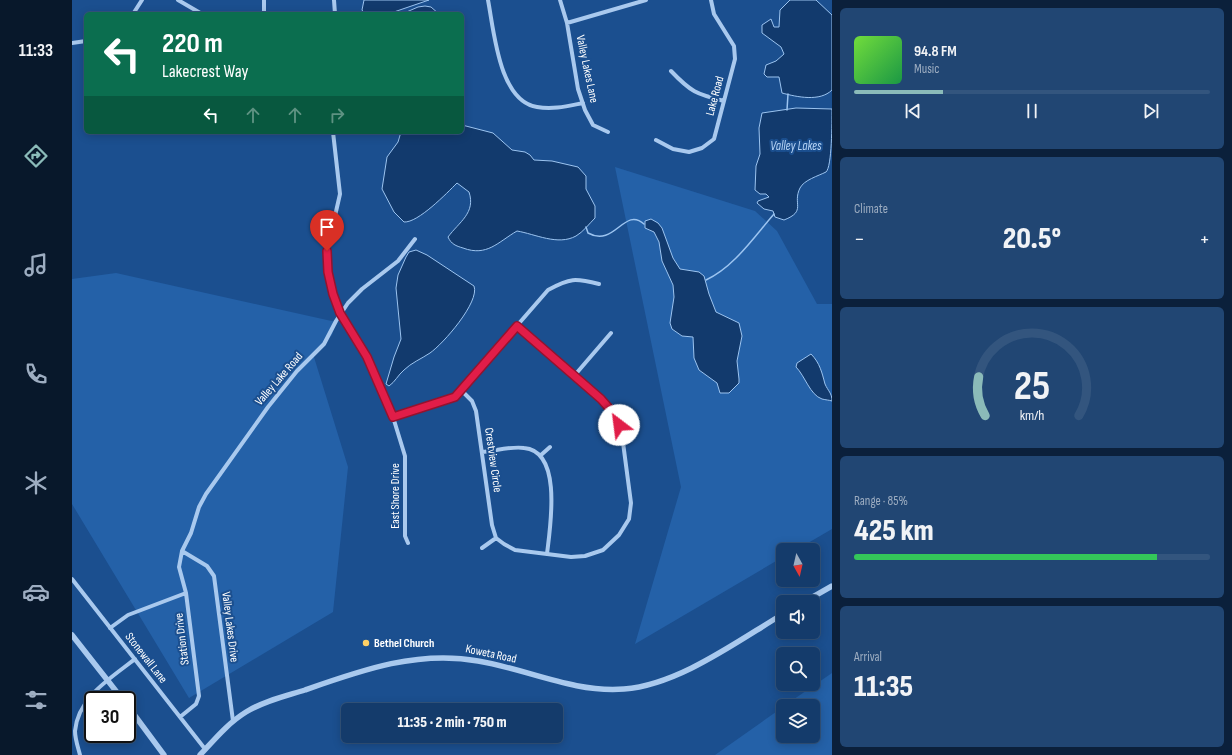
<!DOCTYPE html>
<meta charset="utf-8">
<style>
:root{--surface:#143b6b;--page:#214673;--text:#f1f3f6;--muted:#9dadc1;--line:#33557e;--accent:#8bbbb9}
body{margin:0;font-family:"Sofia Sans Condensed",sans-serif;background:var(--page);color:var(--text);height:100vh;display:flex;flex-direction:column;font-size:15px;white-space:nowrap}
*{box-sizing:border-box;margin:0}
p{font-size:13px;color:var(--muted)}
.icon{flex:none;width:22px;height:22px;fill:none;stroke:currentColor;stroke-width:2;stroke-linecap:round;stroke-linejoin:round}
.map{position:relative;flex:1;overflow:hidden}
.panel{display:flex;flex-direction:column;gap:8px;padding:8px;background:#0b203b;width:400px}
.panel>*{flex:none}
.banner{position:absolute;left:12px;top:12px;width:380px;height:122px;border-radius:6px;box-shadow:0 2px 10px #0003,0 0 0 1px var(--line);background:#0b6e4f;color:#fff;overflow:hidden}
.needle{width:26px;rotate:172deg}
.fabs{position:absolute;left:704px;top:543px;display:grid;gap:8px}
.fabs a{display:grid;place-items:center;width:44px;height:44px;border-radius:6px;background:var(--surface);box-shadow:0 2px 10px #0003,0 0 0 1px var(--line);font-size:20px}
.speed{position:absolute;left:12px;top:691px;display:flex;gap:8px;font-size:20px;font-weight:700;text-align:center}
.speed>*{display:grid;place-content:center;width:52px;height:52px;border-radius:50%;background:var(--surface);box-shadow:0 2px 10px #0003,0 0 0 1px var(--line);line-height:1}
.speed .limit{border:2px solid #111;border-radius:6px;background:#fff;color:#111}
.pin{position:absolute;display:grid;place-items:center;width:34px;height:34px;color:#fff;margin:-41px -17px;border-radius:50% 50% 50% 0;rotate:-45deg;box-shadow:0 0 4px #0007}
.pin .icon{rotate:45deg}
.me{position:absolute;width:44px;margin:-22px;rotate:330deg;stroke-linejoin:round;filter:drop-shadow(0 0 3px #0008)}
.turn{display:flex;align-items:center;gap:14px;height:84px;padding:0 12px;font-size:18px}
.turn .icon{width:52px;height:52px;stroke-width:2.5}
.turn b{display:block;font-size:28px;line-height:34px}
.lanes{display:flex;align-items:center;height:38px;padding:0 12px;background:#0003;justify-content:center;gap:20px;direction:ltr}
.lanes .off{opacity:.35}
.big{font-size:30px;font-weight:800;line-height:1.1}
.panel .tile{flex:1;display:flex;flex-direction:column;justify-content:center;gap:6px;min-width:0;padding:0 14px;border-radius:6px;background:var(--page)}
.panel .dial{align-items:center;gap:0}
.dial svg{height:104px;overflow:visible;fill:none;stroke:var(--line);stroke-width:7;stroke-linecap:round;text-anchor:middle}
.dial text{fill:var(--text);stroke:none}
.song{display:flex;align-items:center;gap:12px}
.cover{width:48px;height:48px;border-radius:6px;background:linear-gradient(135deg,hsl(100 70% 55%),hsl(140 70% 35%))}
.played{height:4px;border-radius:2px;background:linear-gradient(90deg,var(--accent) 25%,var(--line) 25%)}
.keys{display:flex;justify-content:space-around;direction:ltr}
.heat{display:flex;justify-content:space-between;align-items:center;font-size:22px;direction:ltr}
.charge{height:6px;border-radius:3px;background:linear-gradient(90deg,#34c759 85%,var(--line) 0)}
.trip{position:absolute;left:269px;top:703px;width:222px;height:40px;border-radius:6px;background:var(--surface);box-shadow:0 2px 10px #0003,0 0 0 1px var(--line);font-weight:800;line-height:40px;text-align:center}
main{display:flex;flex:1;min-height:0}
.dock{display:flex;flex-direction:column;width:72px;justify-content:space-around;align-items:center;background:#08182b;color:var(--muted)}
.dock .icon{width:28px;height:28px}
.dock .selected{color:var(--accent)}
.dock b{font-size:18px;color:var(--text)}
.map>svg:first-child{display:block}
</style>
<main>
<nav class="dock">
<b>11:33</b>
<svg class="icon selected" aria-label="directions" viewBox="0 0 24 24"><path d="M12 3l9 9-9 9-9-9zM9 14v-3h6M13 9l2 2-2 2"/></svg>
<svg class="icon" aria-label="music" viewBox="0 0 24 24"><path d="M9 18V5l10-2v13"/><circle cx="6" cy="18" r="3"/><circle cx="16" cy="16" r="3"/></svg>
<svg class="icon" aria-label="phone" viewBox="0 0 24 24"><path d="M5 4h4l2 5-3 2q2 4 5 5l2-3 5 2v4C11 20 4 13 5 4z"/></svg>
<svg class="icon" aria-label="climate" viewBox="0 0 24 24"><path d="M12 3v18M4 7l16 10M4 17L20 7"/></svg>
<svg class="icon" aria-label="car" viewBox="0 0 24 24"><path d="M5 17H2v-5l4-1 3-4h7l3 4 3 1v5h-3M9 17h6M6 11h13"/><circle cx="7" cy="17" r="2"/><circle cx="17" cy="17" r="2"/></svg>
<svg class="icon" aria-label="filters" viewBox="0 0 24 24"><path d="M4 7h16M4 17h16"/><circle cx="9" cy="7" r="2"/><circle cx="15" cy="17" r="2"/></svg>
</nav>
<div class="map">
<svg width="760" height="755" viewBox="0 0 760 755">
<rect width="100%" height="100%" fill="#1b4f8f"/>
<!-- green -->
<path fill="#2461a8" d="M543,167L683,211L705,231L745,304H760V529L724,550H711V557L563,644L609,487Z
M44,273L264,322L260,335L241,354L276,467L261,612L117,698L0,504V279Z
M760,673V755H643L711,707V736H741V706H712Z"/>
<!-- water -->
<path fill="#123a6d" stroke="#9cc4f0" d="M292,0H357L316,14H293L290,10Z
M718,0H744L760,15V90C748,102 725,97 710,93L707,77H695L692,74L694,65L704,61L712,54L709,47L690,33V25L699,19L702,27H707L708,10Z
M353,6L359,7L367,14H330L346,7Z
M724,108L760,109C760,122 760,167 754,172C746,176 732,180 728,188C720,204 735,211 712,220L703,217L701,211L692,209L685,203L686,201L697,197L694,194H688L683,190L684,166L688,154L687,128L690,113Z
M390,125L421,133L440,150L453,152L458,155L462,160L480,161L506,167L514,176V189L523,206V218C517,224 511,232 504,236C486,246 463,234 445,231C426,242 415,257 391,248C384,246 379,244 376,237C387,222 404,213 397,192L385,183C375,193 346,223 332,222L322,212L310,189L315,157L326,142L329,132H390Z
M579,219L586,223L590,228L601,258L608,269L627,272L632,276L637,294L644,312L667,323L670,336L665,361L667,379V383L657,393H648L645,383L627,370L622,358L621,337L610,336L600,329L598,323L602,297L601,285L590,261L587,242L582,232L573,228V221Z
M344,250L355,255L402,286C408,302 371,344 358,353C349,359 339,363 332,370C326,375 323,382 317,386L314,384L322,357L329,339L324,288L326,275L334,257L337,252Z
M739,354C748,363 750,373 753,384C756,391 760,393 760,401C757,400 754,400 750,399C738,395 733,376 724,367L725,363Z"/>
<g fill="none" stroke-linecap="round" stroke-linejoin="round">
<!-- stream -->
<path stroke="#9cc4f0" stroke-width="1.5" d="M715,110L716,94
M514,227L516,233C543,248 552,206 572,224
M634,280C662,267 682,237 702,214"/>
<!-- minor -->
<path stroke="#a9c9ee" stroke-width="4" d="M106,0L130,14
M192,0V14
M262,0L263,14
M416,0C422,31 427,101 465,107C481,110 496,106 511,103
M488,0L495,23L506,89L513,110L521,125L536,132
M61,14L70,0
M495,23L574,0
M0,43L14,41
M599,71C619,92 624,94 652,101
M261,132L268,194L255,251L256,272L261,295L268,313L295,357L321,417L333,456V536L336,543
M584,140L601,149L617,152L630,148L642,139L663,59L662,46L642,14L639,0
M502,376L539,333
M389,390L400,401L404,411L420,525L424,538L432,544L443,550L499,557L513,556L531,550L547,535L557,519L559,503L550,435L543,415L529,399L445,326
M321,417L383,397L476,290C498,278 503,278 527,284
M410,452C423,451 439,446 452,448C491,451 478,528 475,554
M469,455L478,447
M410,548L424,538
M110,551L135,566L142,576L161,721
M0,579L133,749
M38,628L56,615L114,593
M108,717L124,704L127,696L114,593L107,567L110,551L119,533L127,507L134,494L196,407L225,371L252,344L264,321L276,303L290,289L326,261L343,239
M8,755C6,747 3,739 3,731C6,697 39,678 63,659"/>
<!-- tertiary -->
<path stroke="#a9c9ee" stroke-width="5.5" d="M732,602L760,586
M0,635L51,700
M55,705L92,755
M128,755C142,740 156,723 174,712C192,701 214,696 233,690C290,670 346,650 406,661C455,669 501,693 552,689C606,685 664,642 711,614"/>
</g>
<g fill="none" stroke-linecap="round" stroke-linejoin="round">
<!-- route casing -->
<g stroke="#92132f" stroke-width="10">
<path id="route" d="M255,251L256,272L261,294L268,313L295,357L321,417L383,397L445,326L529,399L543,415L547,425"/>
</g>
<!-- route -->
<use href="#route" stroke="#e11d48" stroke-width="7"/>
</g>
<!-- markers -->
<circle fill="#ffd166" stroke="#1b4f8f" stroke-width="1.5" cx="294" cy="643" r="4"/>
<g text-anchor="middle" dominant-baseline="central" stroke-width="4" stroke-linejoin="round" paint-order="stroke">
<!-- street labels -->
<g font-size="12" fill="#fff" stroke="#1b4f8f">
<text transform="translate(515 69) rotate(78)">Valley Lakes Lane</text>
<text transform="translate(643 96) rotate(-75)">Lake Road</text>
<text transform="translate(207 379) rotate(-49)">Valley Lake Road</text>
<text transform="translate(421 460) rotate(82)">Crestview Circle</text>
<text transform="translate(323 496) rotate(-90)">East Shore Drive</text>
<text transform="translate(158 627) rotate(83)">Valley Lakes Drive</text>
<text transform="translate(110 639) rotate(-97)">Station Drive</text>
<text transform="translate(419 654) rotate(12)">Koweta Road</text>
<text transform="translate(74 658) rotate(52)">Stonewall Lane</text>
</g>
<!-- poi labels -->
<g font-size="12" font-weight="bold" fill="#fff" stroke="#1b4f8f" text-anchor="start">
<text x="302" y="643">Bethel Church</text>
</g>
<!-- water labels -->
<g font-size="13" font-style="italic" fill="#b5d3f5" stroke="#1b4f8f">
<text x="724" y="146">Valley Lakes</text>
</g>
</g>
</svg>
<div class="fabs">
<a><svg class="needle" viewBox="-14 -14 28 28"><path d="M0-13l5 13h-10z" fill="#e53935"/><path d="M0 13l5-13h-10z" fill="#9dadc1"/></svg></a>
<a><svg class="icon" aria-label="sound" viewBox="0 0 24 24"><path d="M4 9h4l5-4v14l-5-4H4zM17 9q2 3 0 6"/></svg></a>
<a><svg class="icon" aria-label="search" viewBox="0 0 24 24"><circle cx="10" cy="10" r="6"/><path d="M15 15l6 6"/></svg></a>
<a><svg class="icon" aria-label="layers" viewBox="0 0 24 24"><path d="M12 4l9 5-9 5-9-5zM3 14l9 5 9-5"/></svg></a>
</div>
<div class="speed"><div class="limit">30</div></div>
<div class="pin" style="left:255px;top:251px;background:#d93025"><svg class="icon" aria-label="arrive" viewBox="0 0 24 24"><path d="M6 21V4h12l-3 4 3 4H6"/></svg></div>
<svg class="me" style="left:547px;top:425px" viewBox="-20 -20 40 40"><circle r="19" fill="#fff"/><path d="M0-13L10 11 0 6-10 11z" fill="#e11d48"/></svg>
<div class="trip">11:35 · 2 min · 750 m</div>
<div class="banner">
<div class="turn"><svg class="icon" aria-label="left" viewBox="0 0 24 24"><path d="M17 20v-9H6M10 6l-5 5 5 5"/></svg><div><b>220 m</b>Lakecrest Way</div></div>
<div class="lanes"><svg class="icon" aria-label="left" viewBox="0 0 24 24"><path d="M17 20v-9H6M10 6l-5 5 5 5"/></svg><svg class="icon off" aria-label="ahead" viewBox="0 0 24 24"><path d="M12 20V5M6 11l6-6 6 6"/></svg><svg class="icon off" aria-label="ahead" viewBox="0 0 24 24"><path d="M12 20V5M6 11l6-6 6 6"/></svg><svg class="icon off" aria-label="right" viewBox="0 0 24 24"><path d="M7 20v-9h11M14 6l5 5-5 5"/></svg></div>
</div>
</div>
<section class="panel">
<div class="tile">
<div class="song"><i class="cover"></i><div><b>94.8 FM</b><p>Music</p></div></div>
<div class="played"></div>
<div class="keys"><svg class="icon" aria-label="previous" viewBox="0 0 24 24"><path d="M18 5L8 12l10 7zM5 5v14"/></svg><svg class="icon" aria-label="pause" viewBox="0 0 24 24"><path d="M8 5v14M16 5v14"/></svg><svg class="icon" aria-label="next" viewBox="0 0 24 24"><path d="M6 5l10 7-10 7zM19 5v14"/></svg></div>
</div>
<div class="tile"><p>Climate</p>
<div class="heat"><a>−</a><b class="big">20.5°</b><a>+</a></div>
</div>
<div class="tile dial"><svg viewBox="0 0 100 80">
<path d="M14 69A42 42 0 1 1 86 69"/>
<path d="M14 69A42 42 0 0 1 9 39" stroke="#8bbbb9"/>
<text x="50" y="56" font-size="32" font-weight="700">25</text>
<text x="50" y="72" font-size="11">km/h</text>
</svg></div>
<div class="tile"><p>Range · 85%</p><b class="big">425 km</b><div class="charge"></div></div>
<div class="tile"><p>Arrival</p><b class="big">11:35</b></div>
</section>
</main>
